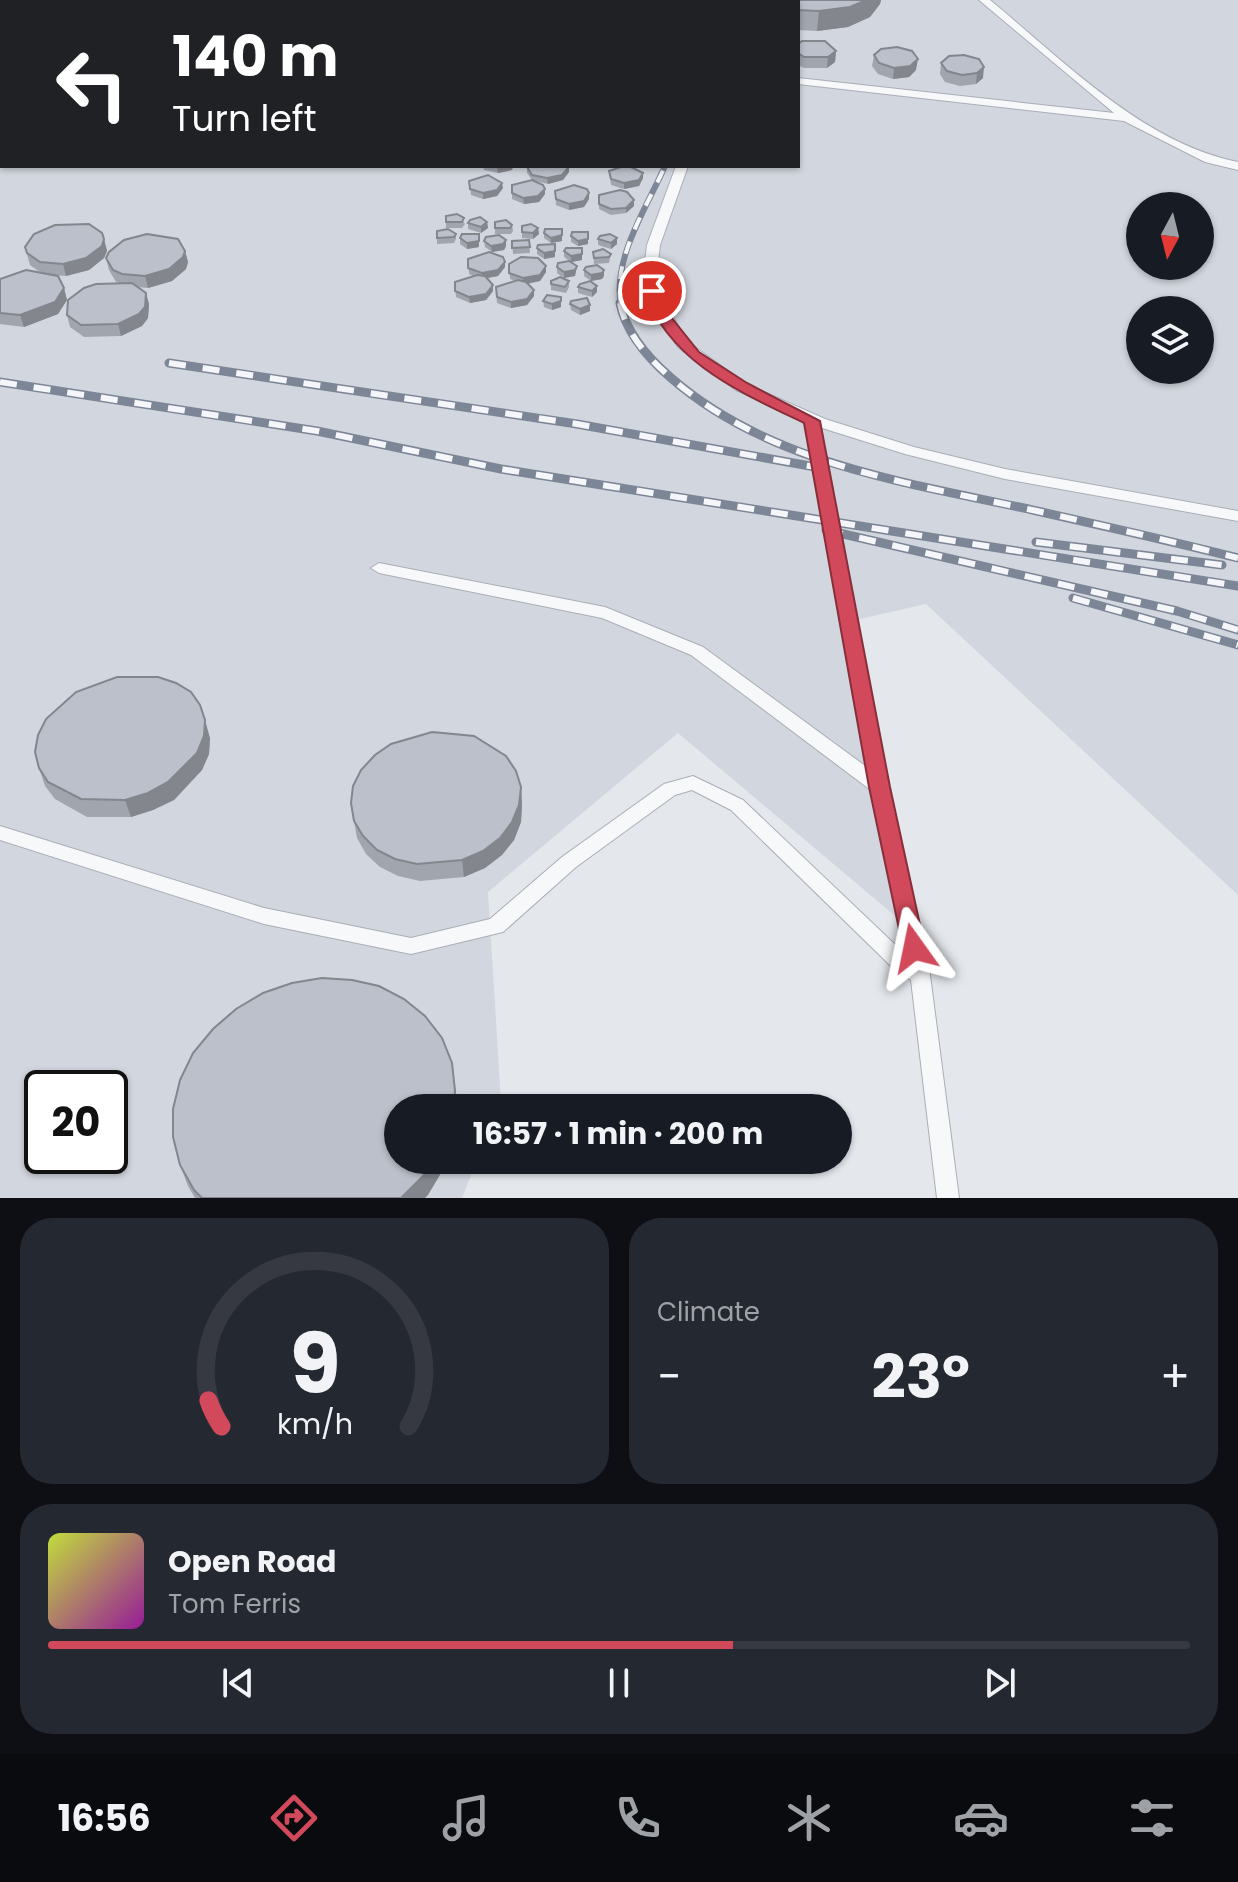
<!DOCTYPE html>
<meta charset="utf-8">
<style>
:root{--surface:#171b24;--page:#242831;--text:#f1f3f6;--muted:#9ea1a6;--line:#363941;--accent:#d1495b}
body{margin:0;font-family:Poppins,sans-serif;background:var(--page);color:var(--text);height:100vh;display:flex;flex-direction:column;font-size:30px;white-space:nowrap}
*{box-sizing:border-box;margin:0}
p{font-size:26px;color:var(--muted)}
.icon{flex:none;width:44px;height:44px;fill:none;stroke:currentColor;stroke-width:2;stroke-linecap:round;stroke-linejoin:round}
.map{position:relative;height:1198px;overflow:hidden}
.side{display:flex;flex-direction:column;gap:20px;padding:20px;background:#0d0f14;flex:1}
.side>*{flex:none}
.hud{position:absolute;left:0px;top:0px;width:800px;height:168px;box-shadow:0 2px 6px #0004;background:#202124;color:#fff;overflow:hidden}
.needle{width:52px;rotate:187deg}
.fabs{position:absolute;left:1126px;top:192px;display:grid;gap:16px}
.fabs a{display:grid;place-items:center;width:88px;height:88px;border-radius:50%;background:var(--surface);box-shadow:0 2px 6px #0004;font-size:40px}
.speed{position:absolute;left:24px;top:1070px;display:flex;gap:16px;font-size:40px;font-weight:700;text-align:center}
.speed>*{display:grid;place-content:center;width:104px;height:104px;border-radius:50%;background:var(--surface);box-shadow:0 2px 6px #0004;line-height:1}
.speed .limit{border:4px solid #111;border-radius:12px;background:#fff;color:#111}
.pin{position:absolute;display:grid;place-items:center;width:68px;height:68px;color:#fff;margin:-34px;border:4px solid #fff;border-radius:50%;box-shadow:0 2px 8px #0007}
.me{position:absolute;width:88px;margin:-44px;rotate:348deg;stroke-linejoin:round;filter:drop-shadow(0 0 6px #0008)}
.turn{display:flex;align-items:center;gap:28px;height:168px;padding:0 40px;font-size:36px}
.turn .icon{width:104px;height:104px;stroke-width:2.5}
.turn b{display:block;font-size:56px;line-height:68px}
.big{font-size:60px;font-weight:700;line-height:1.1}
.side .card{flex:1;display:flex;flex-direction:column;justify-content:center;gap:12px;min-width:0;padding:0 28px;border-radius:32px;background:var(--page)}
.side .dial{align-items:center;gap:0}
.dial svg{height:208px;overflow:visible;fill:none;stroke:var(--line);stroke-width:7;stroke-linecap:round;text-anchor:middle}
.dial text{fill:var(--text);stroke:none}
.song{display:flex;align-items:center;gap:24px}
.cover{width:96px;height:96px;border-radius:12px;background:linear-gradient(135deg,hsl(70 70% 55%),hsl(300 70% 35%))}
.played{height:8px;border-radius:4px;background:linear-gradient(90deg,var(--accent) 60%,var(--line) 60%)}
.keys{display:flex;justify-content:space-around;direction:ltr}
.heat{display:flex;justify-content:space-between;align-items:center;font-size:44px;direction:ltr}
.side .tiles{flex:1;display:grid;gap:20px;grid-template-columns:1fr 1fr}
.card:last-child{grid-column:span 2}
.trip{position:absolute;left:384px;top:1094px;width:468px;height:80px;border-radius:40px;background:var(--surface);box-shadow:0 2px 6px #0004;font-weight:700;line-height:80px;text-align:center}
.dock{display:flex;height:128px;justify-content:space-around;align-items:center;background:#090b0e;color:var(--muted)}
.dock .icon{width:56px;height:56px}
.dock .on{color:var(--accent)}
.dock b{font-size:36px;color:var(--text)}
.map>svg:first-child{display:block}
</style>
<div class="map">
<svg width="1238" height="1198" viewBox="0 0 1238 1198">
<rect width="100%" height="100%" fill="#e4e7ec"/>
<!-- built -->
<path fill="#d2d6de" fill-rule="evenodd" d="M0,0L30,2H2V166H798V2H193L194,0H1238V895L926,604L842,623L900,920L678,733L488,892L501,1102L498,1108H398V1160H477L462,1198H0ZM1140,206H1200V266H1140ZM1140,310H1200V370H1140ZM42,1088H110V1156H42Z"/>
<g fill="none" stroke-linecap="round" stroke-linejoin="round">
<!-- lane casing -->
<g stroke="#a9aeb7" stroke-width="2">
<path id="lane" d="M650,0H661L662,2H651Z
M979,0H990C1063,60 1143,143 1238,162V170L1205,162L1124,121L798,84V78L1114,113Z
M676,166H688L660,245L656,278L659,294L688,342L746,384L825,419L914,447L1005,469L1238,511V521L1005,479L905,454L819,427L889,787L930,975L959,1198H937L911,980L895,970L731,810L692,790L675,795L576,867L503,932L411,954L264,924L0,840V826L264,908L411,938L490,919L562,857L664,784L693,776L743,800L906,955L872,791L691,655L602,618L379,573L371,568L379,563L605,607L703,647L868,768L804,420L736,390L678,347L645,294L643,278L647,245Z"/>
</g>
<!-- lane -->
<use href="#lane" fill="#f7f8fa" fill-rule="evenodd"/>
<!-- rail-far1 casing -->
<g stroke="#7d8696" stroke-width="6">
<path id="rail-far1" d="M593,0L600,2
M621,305C612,259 647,207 665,166"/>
</g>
<!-- rail casing -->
<g stroke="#7d8696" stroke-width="9">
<path id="rail" d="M620,303C626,333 647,357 670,377C770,465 911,483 1037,511C1104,526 1171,541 1238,558
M169,363L577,424L821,468
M0,382L317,431L501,469L1238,586
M826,530L1177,611L1238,630
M1036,542L1222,565
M1073,598L1238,645"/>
</g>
<!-- rail-far1 -->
<use href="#rail-far1" stroke="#f4f6f9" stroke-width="4" stroke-dasharray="13" stroke-linecap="butt"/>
<!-- rail -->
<use href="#rail" stroke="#f4f6f9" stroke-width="6" stroke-dasharray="17" stroke-linecap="butt"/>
</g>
<!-- wall -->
<path fill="#a1a5ae" d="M732,0H881L880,4L870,17L848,27L817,31L798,30V2H732Z
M798,44L836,51L835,62L827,68H804L798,65Z
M874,55L916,70L909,77L893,79L878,74L872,66Z
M964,55L983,78L976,84L960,86L945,82L940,74L941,63Z
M483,166H513L512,170L498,173L484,170Z
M527,167L569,172L563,180L548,184L535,181L545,189V194L539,202L524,204L512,199V185L532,180L527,173Z
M609,171L643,173V178L639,186L624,189L611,185Z
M469,181L503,188L497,196L483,199L471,195Z
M555,191L589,199L584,207L569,210L556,205Z
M599,195L634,200V206L626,213L611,215L599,209Z
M457,214L465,224L462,228H446V216Z
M487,222L488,228L481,233L468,229V223Z
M495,222L512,225L513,231L511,234H495Z
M522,226L538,228L539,234L533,239L522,238Z
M437,231L456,234V239L454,243L437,244Z
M102,233L107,251L104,258L89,270L66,276L52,275L64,288L67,300L58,314L24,327L0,324V279L41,273L30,265L25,247Z
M544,233L562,241L551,243L544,238Z
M479,234V247L467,249L460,244V238Z
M571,236L588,244L578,246L571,242Z
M598,239L617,244L611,249L598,245Z
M529,240L530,253L513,254L512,241Z
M484,241L506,246L504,250L492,252L485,247Z
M537,248L555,257L544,259L537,254Z
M582,248V260L571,262L564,257V251Z
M185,251L188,262L186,269L172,281L148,288L137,287L149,304L148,318L142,326L121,336L84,337L70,327L67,315L119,283L116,282L109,270L106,258Z
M593,252L611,254L609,263L594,264Z
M468,259L505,267L498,276L487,278L493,285V291L486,300L470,303L456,297L455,282L474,276L469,274Z
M509,264L546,272L540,281L528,284L534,296L527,305L511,308L497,303L496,287L515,281L510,279Z
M577,266L575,276L564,278L557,273V267Z
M584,270L604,276L602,279L591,281L584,276Z
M551,281H569V287L566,293L551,290Z
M578,287L597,292L592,297L578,293Z
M561,297V307L552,310L544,307L543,301Z
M570,304L590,305V311L580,315L571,310Z
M210,738L209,754L202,770L174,800L153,810L131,817H87L55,799L45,786L39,768Z
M521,787L522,805L521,822L514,840L502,855L485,868L464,877L420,881L398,876L380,867L366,854L357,838L354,821Z
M452,1063L458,1108H398L444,1168L425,1198H195L188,1186L180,1165Z"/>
<!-- shaded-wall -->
<path fill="#83868d" d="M866,0H881L880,4L870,17L848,27L817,31L819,11Z
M836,51L835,62L827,68L828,57Z
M918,59L916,70L909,77L893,79L894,68Z
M984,67L983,78L976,84L977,73Z
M503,166H513L512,170L498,173L497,167Z
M569,167V172L563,180L548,184L547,178Z
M643,173V178L639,186L624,189V183Z
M502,183L503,188L497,196L483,199V193Z
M545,189V194L539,202L524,204L523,198Z
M589,193V199L584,207L569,210V204Z
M634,200V206L626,213V208Z
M487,222L488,228L481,233V227Z
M538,228L539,234L533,239V233Z
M562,235V241L551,243V238Z
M617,238V244L611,249V243Z
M104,239L107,251L104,258L89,270L66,276L63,264Z
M588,239V244L578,246V241Z
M506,240V246L504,250L492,252L491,246Z
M479,241V247L467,249V243Z
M185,251L188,262L186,269L172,281L148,288L145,276Z
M555,251V257L544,259V253Z
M582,254V260L571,262V256Z
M505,262V267L498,276L482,279V273Z
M546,266V272L540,281L523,284V278Z
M577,266L575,276L564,278V272Z
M604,270V276L602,279L591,281V275Z
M493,285V291L486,300L470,303L469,297Z
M597,286V292L592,297V291Z
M64,288L67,300L58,314L24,327L20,315Z
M534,290V296L527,305L511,308V302Z
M146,293L149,304L148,318L142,326L121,336L118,324Z
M561,301V307L552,310V304Z
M590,305V311L580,315V309Z
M205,720L210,738L209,754L202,770L174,800L153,810L131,817L125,800Z
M521,787L522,805L521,822L514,840L502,855L485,868L464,877L462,860Z
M455,1091L458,1108H453Z
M434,1160H447L444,1168L428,1195L425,1198H401Z"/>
<!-- building -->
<path fill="#bbc0ca" stroke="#83868d" stroke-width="2" d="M756,0H866L850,7L819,11L798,10V2H760Z
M802,41H825L836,51L828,57H804L798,53V44Z
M897,47L912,51L918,59L910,66L894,68L879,63L874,55L881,49Z
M964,55L979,59L984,67L977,73L962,75L947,71L941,63L949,56Z
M528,166H568L569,167L562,175L547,178L532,175L527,167Z
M624,166H629L643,173L639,180L624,183L611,179L609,171Z
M488,175L502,183L497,190L483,193L470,189L469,181Z
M532,180L543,185L545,189L538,196L523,198L512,193V185Z
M574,185L587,189L589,193L584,201L569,204L556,199L555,191Z
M620,190L627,192L634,200L626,208L611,209L599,204V195Z
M457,214L464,218L462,222H446V216Z
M480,217L487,222L481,227L468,223L470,220Z
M506,220L512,225L510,228H495V222Z
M89,224L102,233L104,239L102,246L86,258L63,264L40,262L27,253L25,247L34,234L55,225Z
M531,224L538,228L533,233L522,232V226Z
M448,229L456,234L454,237L437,238V231Z
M545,229H562V235L551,238L544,233Z
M572,232H588V239L578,241L571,236Z
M147,234L178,239L185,251L183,257L169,269L145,276L122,274L113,270L106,258L109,252L124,240Z
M462,234H479V241L467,243L460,238Z
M610,234L617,238L611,243L598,239L600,236Z
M499,235L506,240L503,244L491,246L484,241L486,237Z
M529,240L530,247L512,248V241Z
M555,244V251L544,253L537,248L538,245Z
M566,248H582V254L571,256L564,251Z
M603,249L611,254L609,257L594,258L593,252Z
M489,252L503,257L505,262L498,270L482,273L468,268V259Z
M521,257L538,258L546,266L540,275L523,278L509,273V264Z
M569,261L577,266L575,270L564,272L557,267L558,263Z
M597,265L604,270L602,273L591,275L584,270L586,267Z
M26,270L58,276L64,288L55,302L20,315L0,313V279Z
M477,275L485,276L493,285L486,294L469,297L455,291V282Z
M560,277L569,281L565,287L551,284V281Z
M518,280L526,282L534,290L527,299L511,302L497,297L496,287Z
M590,281L597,286L592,291L578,287L580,284Z
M132,283L146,293L145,307L139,314L118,324L81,325L67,315L68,300L84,288L96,284Z
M547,295L561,297V301L552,304L543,301Z
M587,298L590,305L580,309L570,304L571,301Z
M117,677H158L176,683L191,692L200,705L205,720L204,736L197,753L168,782L148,793L125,800L81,799L48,782L39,768L35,752L38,735L46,719L76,692Z
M432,732L474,736L506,756L516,771L521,787L519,805L512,822L500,838L483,851L462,860L417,864L395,859L377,850L363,836L354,821L351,803L353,786L361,770L375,755L391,744Z
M322,978L352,980L379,986L404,999L425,1016L442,1038L452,1063L455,1091L453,1108H398V1160H434L424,1175L401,1198H202L194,1190L180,1165L173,1137V1109L180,1080L193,1053L213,1029L236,1009L263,993L292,983Z"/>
<!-- route -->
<path fill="#d1495b" stroke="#882f3b" stroke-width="2" d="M652,287L657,288L667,312L699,352L747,383L820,421L890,787L925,948L922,955L914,958L906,955L903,948L869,787L804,423C740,392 670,363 644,291Z"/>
</svg>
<div class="fabs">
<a><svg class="needle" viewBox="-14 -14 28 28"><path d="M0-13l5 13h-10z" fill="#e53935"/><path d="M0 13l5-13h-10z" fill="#9ea1a6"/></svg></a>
<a><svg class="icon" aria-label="layers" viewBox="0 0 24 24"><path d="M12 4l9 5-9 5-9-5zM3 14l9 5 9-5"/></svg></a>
</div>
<div class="speed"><div class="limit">20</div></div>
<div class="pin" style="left:652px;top:291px;background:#d93025"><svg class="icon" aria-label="arrive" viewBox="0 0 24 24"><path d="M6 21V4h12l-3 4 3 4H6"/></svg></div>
<svg class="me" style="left:914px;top:948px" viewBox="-20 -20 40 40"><path d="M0-17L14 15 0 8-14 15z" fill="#d1495b" stroke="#fff" stroke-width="4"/></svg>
<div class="trip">16:57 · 1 min · 200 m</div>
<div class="hud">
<div class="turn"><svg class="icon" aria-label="left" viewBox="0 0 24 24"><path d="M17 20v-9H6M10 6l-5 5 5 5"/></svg><div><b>140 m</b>Turn left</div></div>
</div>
</div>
<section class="side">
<div class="tiles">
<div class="card dial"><svg viewBox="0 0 100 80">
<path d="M14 69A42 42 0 1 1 86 69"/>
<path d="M14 69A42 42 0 0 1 9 59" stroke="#d1495b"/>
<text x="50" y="56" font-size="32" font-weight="700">9</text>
<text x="50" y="72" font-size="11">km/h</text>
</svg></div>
<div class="card"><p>Climate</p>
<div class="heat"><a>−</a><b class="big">23°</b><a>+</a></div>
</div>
<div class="card">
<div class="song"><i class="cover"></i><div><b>Open Road</b><p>Tom Ferris</p></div></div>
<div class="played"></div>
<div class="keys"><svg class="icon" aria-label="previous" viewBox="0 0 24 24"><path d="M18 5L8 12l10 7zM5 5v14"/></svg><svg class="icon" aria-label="pause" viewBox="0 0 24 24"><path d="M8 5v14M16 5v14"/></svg><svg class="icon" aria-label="next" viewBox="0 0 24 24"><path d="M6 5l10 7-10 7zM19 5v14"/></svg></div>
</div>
</div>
</section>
<nav class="dock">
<b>16:56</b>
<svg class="icon on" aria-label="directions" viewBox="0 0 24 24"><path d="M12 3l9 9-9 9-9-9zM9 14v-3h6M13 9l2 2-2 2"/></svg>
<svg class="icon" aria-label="music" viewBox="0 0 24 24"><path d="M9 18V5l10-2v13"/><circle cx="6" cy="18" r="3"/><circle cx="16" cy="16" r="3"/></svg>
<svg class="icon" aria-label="phone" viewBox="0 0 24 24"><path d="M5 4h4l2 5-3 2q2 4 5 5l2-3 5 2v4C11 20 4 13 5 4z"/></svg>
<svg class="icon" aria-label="climate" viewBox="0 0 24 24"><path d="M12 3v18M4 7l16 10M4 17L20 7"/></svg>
<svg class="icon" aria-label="car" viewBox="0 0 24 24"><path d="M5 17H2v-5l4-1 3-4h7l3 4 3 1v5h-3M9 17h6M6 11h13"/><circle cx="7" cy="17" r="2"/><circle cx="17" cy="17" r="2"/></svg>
<svg class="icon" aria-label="filters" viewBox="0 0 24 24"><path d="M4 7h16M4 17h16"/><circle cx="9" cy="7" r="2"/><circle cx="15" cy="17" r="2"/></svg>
</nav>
